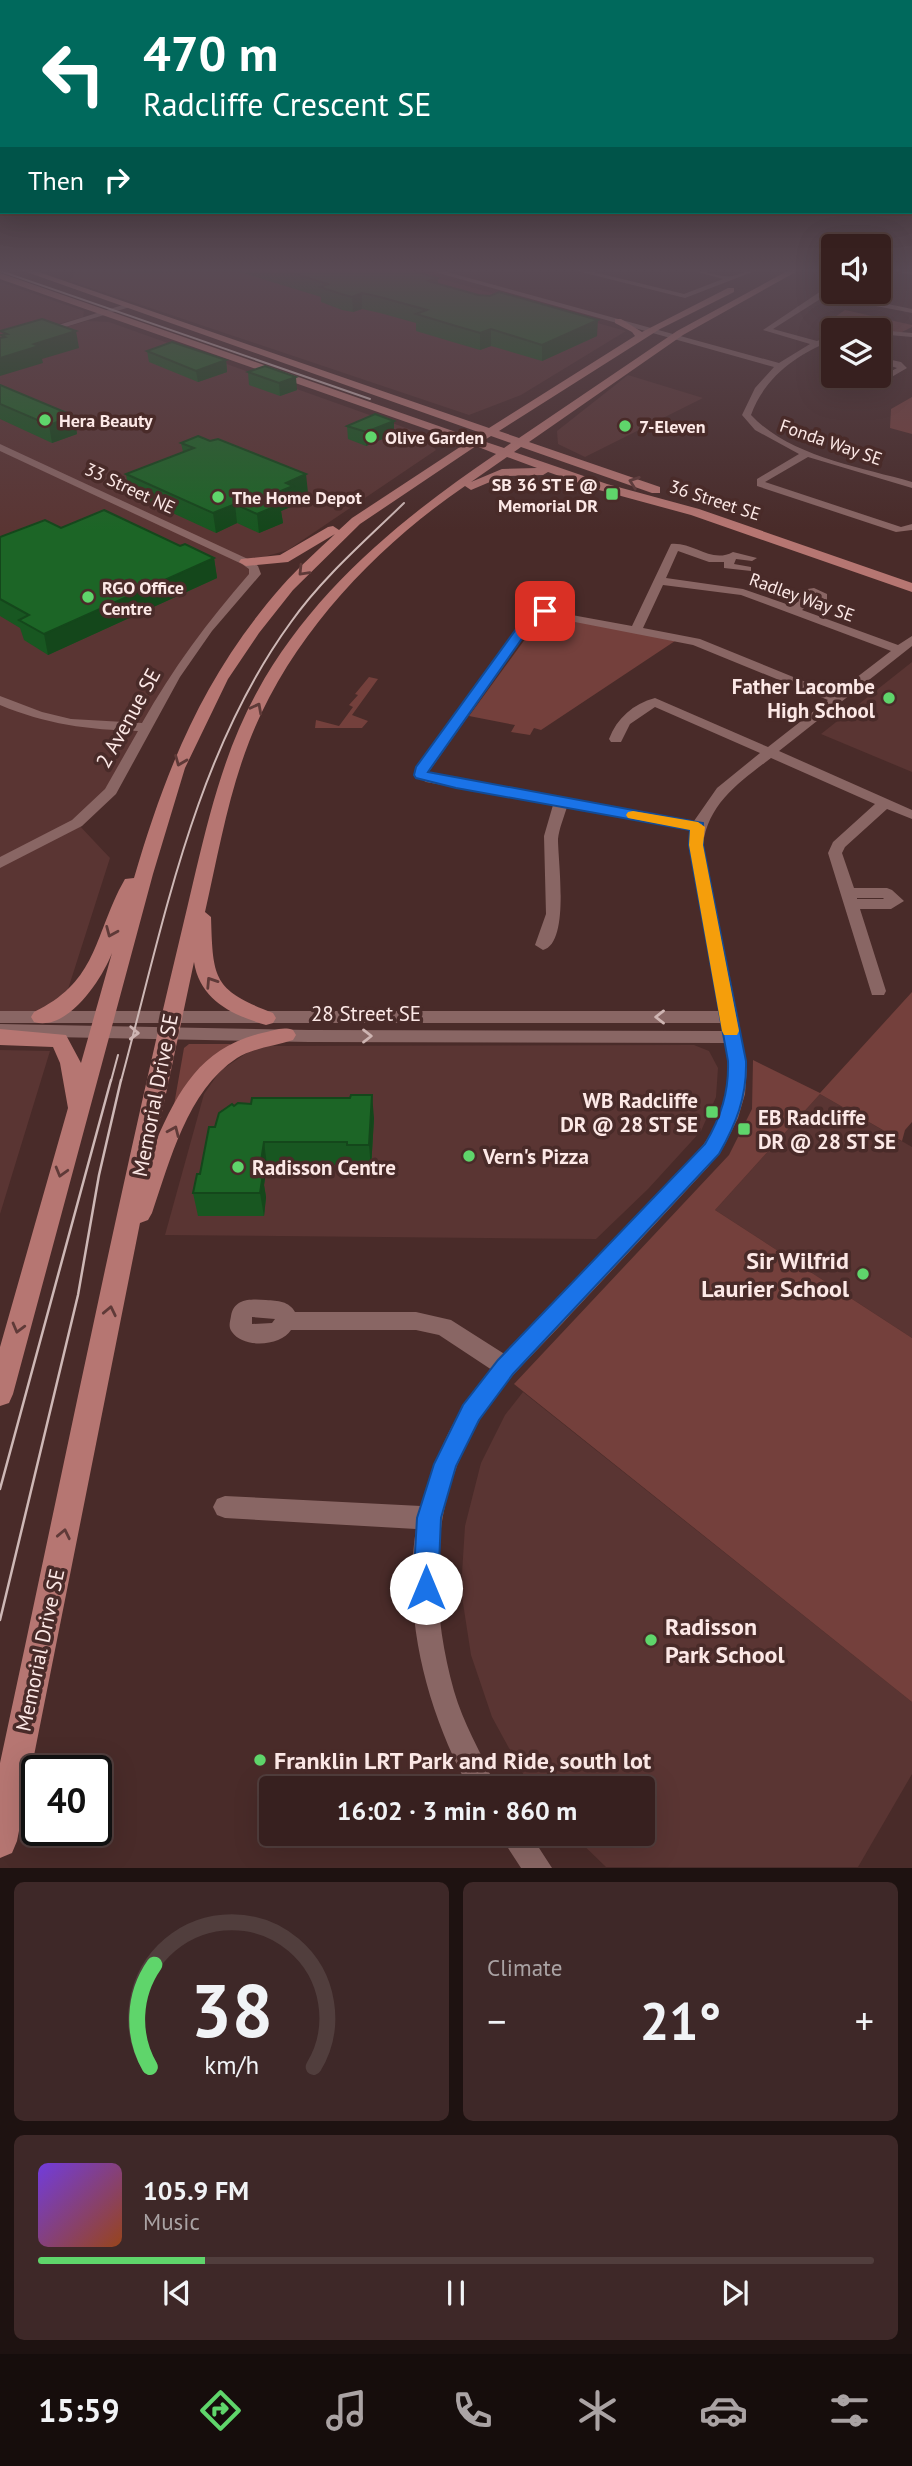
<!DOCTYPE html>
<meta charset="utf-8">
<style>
:root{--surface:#37201f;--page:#3e2828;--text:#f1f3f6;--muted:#aaa3a4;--line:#513e3d;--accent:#5fd56b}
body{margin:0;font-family:"PT Sans",sans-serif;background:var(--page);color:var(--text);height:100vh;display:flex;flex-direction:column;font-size:26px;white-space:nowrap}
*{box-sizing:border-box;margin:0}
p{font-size:23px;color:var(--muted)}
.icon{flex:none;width:38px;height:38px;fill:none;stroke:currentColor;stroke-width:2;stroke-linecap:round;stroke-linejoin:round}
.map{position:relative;height:1868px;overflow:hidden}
.drawer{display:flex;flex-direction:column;gap:14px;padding:14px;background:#1e1211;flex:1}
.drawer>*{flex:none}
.guide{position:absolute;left:0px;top:0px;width:914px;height:214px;box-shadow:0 7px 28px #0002,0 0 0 2px var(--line);background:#00695c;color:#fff;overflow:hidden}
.fabs{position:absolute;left:821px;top:234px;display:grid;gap:14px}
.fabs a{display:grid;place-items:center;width:70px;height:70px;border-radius:7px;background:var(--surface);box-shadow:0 7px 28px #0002,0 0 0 2px var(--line);font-size:35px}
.speed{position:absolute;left:21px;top:1755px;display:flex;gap:14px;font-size:35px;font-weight:700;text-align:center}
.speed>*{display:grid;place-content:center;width:91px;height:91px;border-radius:50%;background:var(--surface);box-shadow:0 7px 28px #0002,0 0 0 2px var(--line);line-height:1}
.speed .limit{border:4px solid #111;border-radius:10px;background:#fff;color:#111}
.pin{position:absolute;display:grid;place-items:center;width:60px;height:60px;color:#fff;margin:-30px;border-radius:14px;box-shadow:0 4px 10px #0006}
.me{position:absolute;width:77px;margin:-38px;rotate:0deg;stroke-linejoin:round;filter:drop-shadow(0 0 5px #0008)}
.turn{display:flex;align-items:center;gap:24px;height:147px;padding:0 28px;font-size:32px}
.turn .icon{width:91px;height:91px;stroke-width:2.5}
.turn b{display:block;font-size:49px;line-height:60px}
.then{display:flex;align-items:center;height:66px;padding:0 28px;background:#0003;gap:14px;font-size:26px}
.big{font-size:52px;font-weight:800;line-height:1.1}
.drawer .card{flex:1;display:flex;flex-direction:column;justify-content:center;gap:10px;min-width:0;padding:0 24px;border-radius:10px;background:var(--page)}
.drawer .dial{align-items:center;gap:0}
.dial svg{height:182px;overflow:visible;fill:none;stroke:var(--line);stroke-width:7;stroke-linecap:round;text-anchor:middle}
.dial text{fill:var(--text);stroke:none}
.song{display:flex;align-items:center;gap:21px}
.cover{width:84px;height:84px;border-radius:10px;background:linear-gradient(135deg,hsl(260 70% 55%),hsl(20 70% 35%))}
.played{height:7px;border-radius:4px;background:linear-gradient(90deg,var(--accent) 20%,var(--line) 20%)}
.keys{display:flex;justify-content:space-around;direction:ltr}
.heat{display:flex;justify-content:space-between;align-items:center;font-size:38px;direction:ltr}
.drawer .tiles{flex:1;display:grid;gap:14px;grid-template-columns:1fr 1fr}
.card:last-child{grid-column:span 2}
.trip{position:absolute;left:259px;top:1776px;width:396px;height:70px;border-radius:7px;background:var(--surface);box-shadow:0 7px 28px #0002,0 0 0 2px var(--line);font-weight:800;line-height:70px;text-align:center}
.tab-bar{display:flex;height:112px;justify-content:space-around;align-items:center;background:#160d0c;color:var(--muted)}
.tab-bar .icon{width:49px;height:49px}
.tab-bar .on{color:var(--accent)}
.tab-bar b{font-size:32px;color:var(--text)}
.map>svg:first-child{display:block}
</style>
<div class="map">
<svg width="912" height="1868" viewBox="0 0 912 1868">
<rect width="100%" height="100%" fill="#492b29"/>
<!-- built -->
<path fill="#5a3533" d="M78,269H406L626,331L521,395L469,415L70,281Z
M0,282L84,311L83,317L0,341Z
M87,321L109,322L423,434L436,450L288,550L246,562L254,568L208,629L120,777L77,823L110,858L62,1008L0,1017V346Z
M628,375L703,398L585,457L558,444L557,431Z
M912,662V772L821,734Z
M694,1045L709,1051L718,1068L716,1097L701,1131L648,1189L596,1239L165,1235L204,1094L220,1071L251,1050L264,1046Z
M0,1050L50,1051L0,1214Z
M820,1094L912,1147V1338L715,1210Z
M523,1392L912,1702V1774L858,1867H606L572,1834H642V1788H532L527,1781L492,1717L471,1655L461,1590L465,1526L481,1463L505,1415Z"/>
<!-- green -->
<path fill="#74403c" d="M845,310L912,325V327L902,332L833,331L819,328Z
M912,397V434L890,428L891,409Z
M555,616L675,641L541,730L534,728L530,735L511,732L515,725L469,716L539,620Z
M369,677L378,679L352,715L368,721L362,728H315L316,720L339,726L353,707L349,705L358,695L355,694Z
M912,992V1122L905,1130L902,1141L820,1094L715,1210L912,1338V1702L514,1384L729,1155L752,1109L753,1060L820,1093Z
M189,1044H230L231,1046L174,1105L184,1048Z"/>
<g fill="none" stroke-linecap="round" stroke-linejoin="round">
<!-- minor -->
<path fill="#896664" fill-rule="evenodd" d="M424,269H436L779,363L810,344L763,330L830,285H833V290L830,292L912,309V313L825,296L773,329L817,341L833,335V340C798,354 765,376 751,415C789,456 859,467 912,482V488L808,457L765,482L901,527L912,524V530L896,532L757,486V479L799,454L755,430L742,415L755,388L774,367Z
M569,269H581L684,294L723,279L687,269C701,269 719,278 732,276C742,274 749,269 760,269L685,298Z
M888,269L912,271V275L890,270Z
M126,304L133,306L46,333L39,331Z
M878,330L912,333V337L878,334V331H875Z
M878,357L901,362L907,368L883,382L864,384V380L878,378L897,368L878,362Z
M0,444L250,560L258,566L261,574L212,631L180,677L116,794L82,826L0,868V857L72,820L105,789L138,731C89,730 45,724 0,705V696L42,712L71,719L142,723C173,668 208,621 249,574V569L242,564L0,451Z
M671,544C694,542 711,564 733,552L757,558L752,561L736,559L734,564L751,567V571L724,568V562H709L678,551L666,578L743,589L792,606L799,601L797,595L801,590L814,588L827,594V600L808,605L802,610L898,645L912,636V646L779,751L912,810V819L887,809L845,847L842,853L854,888H887L892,890L904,901L891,909H860L886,991L884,995H872L828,853L833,842L875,804L771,758C740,782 708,803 703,845L747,1067L745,1094L738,1118L724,1146L708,1167C662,1217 616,1266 570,1315C546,1342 517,1368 495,1397C430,1484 426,1590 454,1691C464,1726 483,1755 496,1788H469C427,1711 402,1617 416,1529L225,1518L217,1515L213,1507L217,1499L225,1496L421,1506C434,1458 457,1406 492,1370L439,1335L416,1330H291C281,1346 244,1349 232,1332C228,1327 230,1322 231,1316C234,1298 251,1299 266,1300C278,1301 289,1301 295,1312H416L451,1320L506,1355L694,1157C724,1120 733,1090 725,1043L309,1042L0,1036V1024L309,1030L723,1031L721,1023H0V1011H719L689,845L692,829L567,807C564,817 559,829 558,839C558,862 570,943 543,950L535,945L546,914L544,836L553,805L426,782L414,775L416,767L530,611L539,609L632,626ZM663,585L741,595L891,651L835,694L700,639L643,628ZM539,615L693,645L828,700L768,747L655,698C633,704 617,718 609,739L611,742H621L630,724L655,707L760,753L717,788L694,821L428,773ZM857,898H883L884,899H857ZM252,1317L275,1319L272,1323L252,1324Z
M499,1834H530L552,1868H521Z"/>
<!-- major -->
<path fill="#b67672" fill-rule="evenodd" d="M18,269H30L489,428L635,336L632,332L615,323V319H621L642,332L728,288H734V292L660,329L499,431L519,438L677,331L791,269H801L683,335L529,442L660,487V493H652L521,447L514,452L607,484L699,509L912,583V592L691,515L599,490L548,472L543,475L504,476L471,490L465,486C374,548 289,638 249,742C228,796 218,855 205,912L211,917C213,979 213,990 273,1013L276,1018L273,1023L266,1025C232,1015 200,1000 194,962L156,1141C180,1087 202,1048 262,1033C272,1031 283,1026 293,1030L296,1035L293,1040C275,1046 253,1048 237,1058C187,1091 170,1161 152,1213L148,1220L140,1223L17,1841L12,1853L0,1858V1763C52,1522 101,1280 156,1040C169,983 183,926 196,870C211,808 226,748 257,692C312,591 403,517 496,454L476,446L360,524L293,590L259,633L228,679L185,768L153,874L13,1394L9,1403L0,1406V1347L68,1108L60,1063L53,1047L0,1045V1029L66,1035L81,1063L112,953C102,979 68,1032 34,1022L31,1017L34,1012C94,983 93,944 119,890L125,879L134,878C167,766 204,675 282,586C298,568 317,551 335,534L288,562L246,566L239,562L241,559L280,555L328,527L333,526L339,530L352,518L466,443L0,279V273L473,438L481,433ZM491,436L511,443L504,448L483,441ZM507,457L537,468L502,469L471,482Z"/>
<!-- tram-far1 -->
<path stroke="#ceb8b6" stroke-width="2" d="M0,271L370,399
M111,1081L118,1055
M121,1081C163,926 194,755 291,622C322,578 365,541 404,503"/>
<!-- tram -->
<path stroke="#ceb8b6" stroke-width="2.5" d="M0,1489L111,1080
M0,1620L78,1295L99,1175L121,1080"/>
</g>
<!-- wall -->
<path fill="#185721" d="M122,269H406L438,284L597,336L542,361L491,346L480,350L456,343L416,331V323L380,313L362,309L353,312L342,310L321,302V297L236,271L122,273Z
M147,351L226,360L227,372L198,382L149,362Z
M248,372L297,390L280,396L249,385Z
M0,385L74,416L77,434L52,443L0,419Z
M394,421V434L366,446L348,439L347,426Z
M181,443L308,493L294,499L295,505L281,511L283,523L259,533L237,523L216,533L129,493L126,474L183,452Z
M61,528L180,546L214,558L217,578L48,655L24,640L20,628L0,616V537Z
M234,1106L374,1118L371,1168H349L348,1165H267L264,1185L266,1197L264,1216H198L193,1193L215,1127Z"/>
<!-- shaded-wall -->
<path fill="#14471b" d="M438,278V293L428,281Z
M362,293V309L353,312L352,297Z
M598,320L597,336L542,361V345Z
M491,329V346L480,350V333Z
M76,331L79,348L42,359L43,363L0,376V358L34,344Z
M226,360L227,372L198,382L196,371Z
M296,377L297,390L280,396L279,383Z
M74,416L77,434L52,443L49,425Z
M394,421V434L366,446V432Z
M306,474L308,493L294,499L295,505L281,511L283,523L259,533L257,514L266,497L286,483Z
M235,504L237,523L216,533L213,513Z
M214,558L217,578L48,655L44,634Z
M372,1095L374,1118L371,1168L369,1145Z
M264,1142L267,1165L264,1185L266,1197L264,1216L260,1193L259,1174Z"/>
<!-- building -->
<path fill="#1c6526" stroke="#14471b" stroke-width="2" d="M279,269H406L438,278L428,281L478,295L490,296L499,292L598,320L542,345L491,329L480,333L456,326L416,314L427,310L380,297L362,293L352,297L341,294L320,287L328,284Z
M42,319L76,331L34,344L39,346L0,358V338L5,337L1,335L7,334L0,331Z
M172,342L226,360L196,371L147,351Z
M265,366L296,377L279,383L248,372Z
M0,385L74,416L49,425L0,404Z
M375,414L394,421L366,432L347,426Z
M198,436L210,441L218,439L306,474L286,483L293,486L266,497L281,504L257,514L235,504L213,513L126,474L194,448L181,443Z
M104,510L180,546L185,544L214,558L44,634L19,620L29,615L0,599V537L45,520L61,528Z
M351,1095H372L369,1145H347V1142H264L259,1174H263L260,1193H193L197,1174H200L209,1127H215L219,1113L232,1104L234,1106L238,1103L251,1104L252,1098H350Z"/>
<!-- one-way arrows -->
<defs><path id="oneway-chevron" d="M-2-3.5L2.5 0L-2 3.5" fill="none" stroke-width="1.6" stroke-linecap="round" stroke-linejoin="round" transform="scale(1.75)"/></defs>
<g stroke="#5f3a38">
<use href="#oneway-chevron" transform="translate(634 482) rotate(-161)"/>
<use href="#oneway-chevron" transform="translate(303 571) rotate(134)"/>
<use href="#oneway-chevron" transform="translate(257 708) rotate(-62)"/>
<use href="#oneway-chevron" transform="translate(180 761) rotate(112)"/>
<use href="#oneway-chevron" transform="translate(111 932) rotate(113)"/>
<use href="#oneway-chevron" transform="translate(211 982) rotate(-123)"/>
<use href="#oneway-chevron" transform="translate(174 1131) rotate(-66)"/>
<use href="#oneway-chevron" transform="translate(61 1172) rotate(106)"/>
<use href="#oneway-chevron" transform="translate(110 1311) rotate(-78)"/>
<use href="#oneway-chevron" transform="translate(18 1328) rotate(105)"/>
<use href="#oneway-chevron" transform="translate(64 1534) rotate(-78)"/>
</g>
<g stroke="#ceb4b2">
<use href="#oneway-chevron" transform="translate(660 1017) rotate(-180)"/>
<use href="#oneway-chevron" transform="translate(134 1033) rotate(2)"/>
<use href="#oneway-chevron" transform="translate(367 1036)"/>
</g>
<!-- sky -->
<linearGradient id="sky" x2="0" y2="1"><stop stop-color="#281817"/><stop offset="0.51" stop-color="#594a54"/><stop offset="1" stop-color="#594a54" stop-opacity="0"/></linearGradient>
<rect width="912" height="530" fill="url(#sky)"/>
<!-- route -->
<path fill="#1a73e8" stroke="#114b97" stroke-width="2" d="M545,608L549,609V614L538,616L428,772L703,823V845L746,1061C747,1097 736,1124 719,1154L513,1374L479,1420L456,1466L441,1518L438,1588L434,1597L426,1601L417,1597L413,1588L417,1518L434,1464L463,1405L498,1360L705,1144C721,1117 729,1092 728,1061L689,845L690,830L456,788L416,778L414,775L416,767L530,610Z"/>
<!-- slow -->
<path fill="#f59e0b" d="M633,811L698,822L705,827L703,845L739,1031L737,1035H724L722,1031L689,845L690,830L628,818L626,815L628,812Z"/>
<!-- markers -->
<g fill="#5fd56b" stroke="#492b29" stroke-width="2.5">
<circle cx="45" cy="420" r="7"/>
<circle cx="625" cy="426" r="7"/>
<circle cx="371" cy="437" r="7"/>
<rect x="605" y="487" width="14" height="14" rx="3.5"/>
<circle cx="218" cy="497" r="7"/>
<circle cx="88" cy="597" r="7"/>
<circle cx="889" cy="698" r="7"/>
<rect x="705" y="1105" width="14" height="14" rx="3.5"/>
<rect x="737" y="1122" width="14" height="14" rx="3.5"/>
<circle cx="469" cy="1156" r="7"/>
<circle cx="238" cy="1167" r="7"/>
<circle cx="863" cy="1274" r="7"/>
<circle cx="651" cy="1640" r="7"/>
<circle cx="260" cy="1760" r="7"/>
</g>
<g text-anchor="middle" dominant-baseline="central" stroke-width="7" stroke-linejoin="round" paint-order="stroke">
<!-- far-poi labels -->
<g font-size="18" font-weight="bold" fill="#fce8e6" stroke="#492b29" text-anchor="start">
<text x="59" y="420">Hera Beauty</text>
<text x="639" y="426">7-Eleven</text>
<text x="385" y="437">Olive Garden</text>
<text x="598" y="484" text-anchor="end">SB 36 ST E @<tspan x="598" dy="21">Memorial DR</tspan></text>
<text x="232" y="497">The Home Depot</text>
<text x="102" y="587">RGO Office<tspan x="102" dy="21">Centre</tspan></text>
</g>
<!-- far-street labels -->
<g font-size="18" fill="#fce8e6" stroke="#492b29">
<text transform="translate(831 442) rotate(19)">Fonda Way SE</text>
<text transform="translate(130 488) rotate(25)">33 Street NE</text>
<text transform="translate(715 500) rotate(18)">36 Street SE</text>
<text transform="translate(802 597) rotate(20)">Radley Way SE</text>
</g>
<!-- poi labels -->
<g font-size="21" font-weight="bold" fill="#fce8e6" stroke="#492b29" text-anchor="start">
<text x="875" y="686" text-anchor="end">Father Lacombe<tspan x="875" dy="24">High School</tspan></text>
<text x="698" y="1100" text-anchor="end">WB Radcliffe<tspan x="698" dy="24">DR @ 28 ST SE</tspan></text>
<text x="758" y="1117">EB Radcliffe<tspan x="758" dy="24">DR @ 28 ST SE</tspan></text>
<text x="483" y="1156">Vern's Pizza</text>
<text x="252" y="1167">Radisson Centre</text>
</g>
<!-- street labels -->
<g font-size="21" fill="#fce8e6" stroke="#492b29">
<text transform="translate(128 718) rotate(-61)">2 Avenue SE</text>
<text x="366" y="1013">28 Street SE</text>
<text transform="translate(155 1095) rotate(-79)">Memorial Drive SE</text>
<text transform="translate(40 1650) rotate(-78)">Memorial Drive SE</text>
</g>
<!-- near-poi labels -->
<g font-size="24" font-weight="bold" fill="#fce8e6" stroke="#492b29" text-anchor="start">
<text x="849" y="1260" text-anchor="end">Sir Wilfrid<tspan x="849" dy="28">Laurier School</tspan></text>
<text x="665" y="1626">Radisson<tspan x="665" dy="28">Park School</tspan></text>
<text x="274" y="1760">Franklin LRT Park and Ride, south lot</text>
</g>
</g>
</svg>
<div class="fabs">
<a><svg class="icon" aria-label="sound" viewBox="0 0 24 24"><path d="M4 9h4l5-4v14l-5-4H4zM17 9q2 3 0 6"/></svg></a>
<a><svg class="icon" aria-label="layers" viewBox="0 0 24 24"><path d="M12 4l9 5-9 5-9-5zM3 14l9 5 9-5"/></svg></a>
</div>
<div class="speed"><div class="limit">40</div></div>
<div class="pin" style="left:545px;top:611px;background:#d93025"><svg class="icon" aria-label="arrive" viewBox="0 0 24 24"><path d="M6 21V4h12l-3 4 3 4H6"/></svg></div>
<svg class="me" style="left:426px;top:1588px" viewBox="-20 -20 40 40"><circle r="19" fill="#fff"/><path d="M0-13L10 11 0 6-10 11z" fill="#1a73e8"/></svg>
<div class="trip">16:02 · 3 min · 860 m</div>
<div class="guide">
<div class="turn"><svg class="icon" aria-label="left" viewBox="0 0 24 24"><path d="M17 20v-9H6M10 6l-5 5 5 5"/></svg><div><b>470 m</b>Radcliffe Crescent SE</div></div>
<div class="then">Then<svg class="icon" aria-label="right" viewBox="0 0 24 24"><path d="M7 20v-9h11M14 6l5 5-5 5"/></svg></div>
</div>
</div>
<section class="drawer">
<div class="tiles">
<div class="card dial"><svg viewBox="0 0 100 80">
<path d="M14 69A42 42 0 1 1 86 69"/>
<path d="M14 69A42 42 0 0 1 16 24" stroke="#5fd56b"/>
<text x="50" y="56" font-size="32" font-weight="700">38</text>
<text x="50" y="72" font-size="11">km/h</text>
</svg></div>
<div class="card"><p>Climate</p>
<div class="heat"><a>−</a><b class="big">21°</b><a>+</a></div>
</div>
<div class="card">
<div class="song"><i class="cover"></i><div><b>105.9 FM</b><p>Music</p></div></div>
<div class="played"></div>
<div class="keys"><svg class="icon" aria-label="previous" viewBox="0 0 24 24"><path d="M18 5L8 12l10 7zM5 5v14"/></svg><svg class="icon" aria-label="pause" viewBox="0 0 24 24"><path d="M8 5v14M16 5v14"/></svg><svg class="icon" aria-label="next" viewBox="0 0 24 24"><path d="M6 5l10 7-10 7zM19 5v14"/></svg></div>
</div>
</div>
</section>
<nav class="tab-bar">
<b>15:59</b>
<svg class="icon on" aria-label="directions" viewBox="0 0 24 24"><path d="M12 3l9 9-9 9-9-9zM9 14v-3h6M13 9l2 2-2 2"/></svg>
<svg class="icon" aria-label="music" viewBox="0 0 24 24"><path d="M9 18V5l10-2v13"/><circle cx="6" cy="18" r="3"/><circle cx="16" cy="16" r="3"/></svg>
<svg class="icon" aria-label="phone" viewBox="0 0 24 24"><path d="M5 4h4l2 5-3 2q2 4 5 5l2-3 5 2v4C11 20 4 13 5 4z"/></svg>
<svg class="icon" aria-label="climate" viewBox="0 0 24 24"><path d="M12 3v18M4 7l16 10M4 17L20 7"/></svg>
<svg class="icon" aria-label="car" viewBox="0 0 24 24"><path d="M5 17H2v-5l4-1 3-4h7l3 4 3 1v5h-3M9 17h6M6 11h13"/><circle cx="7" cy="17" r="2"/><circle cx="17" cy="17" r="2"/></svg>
<svg class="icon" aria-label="filters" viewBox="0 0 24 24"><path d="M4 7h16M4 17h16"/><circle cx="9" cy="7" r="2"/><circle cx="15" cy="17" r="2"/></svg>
</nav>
